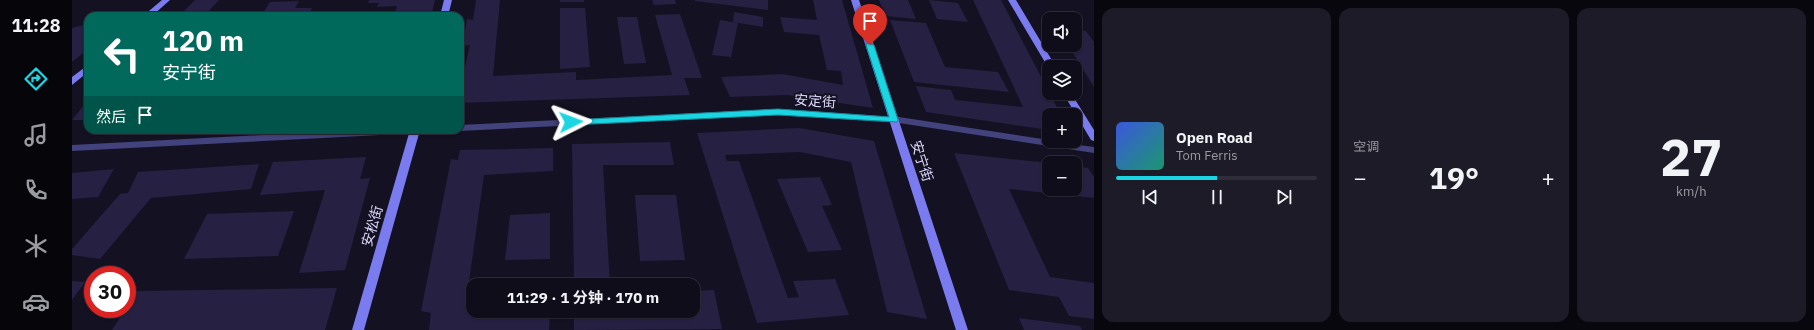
<!DOCTYPE html>
<html lang="zh">
<meta charset="utf-8">
<style>
:root{--surface:#0f0d1a;--page:#1d1b27;--text:#f1f3f6;--muted:#9b9ca2;--line:#2f2d39;--accent:#1bd5e3}
body{margin:0;font-family:"IBM Plex Sans","Noto Sans SC",sans-serif;background:var(--page);color:var(--text);height:100vh;display:flex;flex-direction:column;font-size:15px;white-space:nowrap}
*{box-sizing:border-box;margin:0}
p{font-size:13px;color:var(--muted)}
.icon{flex:none;width:22px;height:22px;fill:none;stroke:currentColor;stroke-width:2;stroke-linecap:round;stroke-linejoin:round}
.map{position:relative;flex:1;overflow:hidden}
.panel{display:flex;flex-direction:column;gap:8px;padding:8px;background:#08070e;width:720px}
.panel>*{flex:none}
.banner{position:absolute;left:12px;top:12px;width:380px;height:122px;border-radius:12px;box-shadow:0 1px 3px #0004,0 0 0 1px var(--line);background:#00695c;color:#fff;overflow:hidden}
.tools{position:absolute;left:970px;top:12px;display:grid;gap:8px}
.tools a{display:grid;place-items:center;width:40px;height:40px;border-radius:8px;background:var(--surface);box-shadow:0 1px 3px #0004,0 0 0 1px var(--line);font-size:20px}
.speed{position:absolute;left:12px;top:266px;display:flex;gap:8px;font-size:20px;font-weight:700;text-align:center}
.speed>*{display:grid;place-content:center;width:52px;height:52px;border-radius:50%;background:var(--surface);box-shadow:0 1px 3px #0004,0 0 0 1px var(--line);line-height:1}
.speed .limit{border:6px solid #d22;background:#fff;color:#111}
.pin{position:absolute;display:grid;place-items:center;width:34px;height:34px;color:#fff;margin:-41px -17px;border-radius:50% 50% 50% 0;rotate:-45deg;box-shadow:0 0 4px #0007}
.pin .icon{rotate:45deg}
.me{position:absolute;width:44px;margin:-22px;rotate:87deg;stroke-linejoin:round;filter:drop-shadow(0 0 3px #0008)}
.turn{display:flex;align-items:center;gap:14px;height:84px;padding:0 12px;font-size:18px}
.turn .icon{width:52px;height:52px;stroke-width:2.5}
.turn b{display:block;font-size:28px;line-height:34px}
.then{display:flex;align-items:center;height:38px;padding:0 12px;background:#0003;gap:8px;font-size:15px}
.big{font-size:30px;font-weight:700;line-height:1.1}
.panel .tile{flex:1;display:flex;flex-direction:column;justify-content:center;gap:6px;min-width:0;padding:0 14px;border-radius:12px;background:var(--page)}
.panel .dial{align-items:center;gap:0}
.dial b{font-size:52px;line-height:1}
.song{display:flex;align-items:center;gap:12px}
.cover{width:48px;height:48px;border-radius:6px;background:linear-gradient(135deg,hsl(230 70% 55%),hsl(160 70% 35%))}
.played{height:4px;border-radius:2px;background:linear-gradient(90deg,var(--accent) 50%,var(--line) 50%)}
.keys{display:flex;justify-content:space-around;direction:ltr}
.heat{display:flex;justify-content:space-between;align-items:center;font-size:22px;direction:ltr}
.panel .tiles{flex:1;display:grid;gap:8px;grid-template-columns:repeat(3,1fr)}
.trip{position:absolute;left:394px;top:278px;width:234px;height:40px;border-radius:12px;background:var(--surface);box-shadow:0 1px 3px #0004,0 0 0 1px var(--line);font-weight:700;line-height:40px;text-align:center}
main{display:flex;flex:1;min-height:0}
.tabs{display:flex;flex-direction:column;width:72px;justify-content:space-around;align-items:center;background:#06050a;color:var(--muted)}
.tabs .icon{width:28px;height:28px}
.tabs .on{color:var(--accent)}
.tabs b{font-size:18px;color:var(--text)}
.map>svg:first-child{display:block}
</style>
<main>
<nav class="tabs">
<b>11:28</b>
<svg class="icon on" aria-label="directions" viewBox="0 0 24 24"><path d="M12 3l9 9-9 9-9-9zM9 14v-3h6M13 9l2 2-2 2"/></svg>
<svg class="icon" aria-label="music" viewBox="0 0 24 24"><path d="M9 18V5l10-2v13"/><circle cx="6" cy="18" r="3"/><circle cx="16" cy="16" r="3"/></svg>
<svg class="icon" aria-label="phone" viewBox="0 0 24 24"><path d="M5 4h4l2 5-3 2q2 4 5 5l2-3 5 2v4C11 20 4 13 5 4z"/></svg>
<svg class="icon" aria-label="climate" viewBox="0 0 24 24"><path d="M12 3v18M4 7l16 10M4 17L20 7"/></svg>
<svg class="icon" aria-label="car" viewBox="0 0 24 24"><path d="M5 17H2v-5l4-1 3-4h7l3 4 3 1v5h-3M9 17h6M6 11h13"/><circle cx="7" cy="17" r="2"/><circle cx="17" cy="17" r="2"/></svg>
</nav>
<div class="map">
<svg width="1022" height="330" viewBox="0 0 1022 330">
<rect width="100%" height="100%" fill="#141123"/>
<!-- building -->
<path fill="#262042" d="M123,0H147L132,16H107Z
M297,0H363L359,16H322L325,6L305,7L307,3H296Z
M404,0H428L421,76L504,72V80L600,75L583,15L608,14L630,78H612L618,95L388,103V88L398,45L390,46L395,19L401,20Z
M488,0H512V2H488Z
M580,0H603L604,4L582,5Z
M623,0H696V10L623,1Z
M741,0H770L801,108L715,95L658,97L649,77L710,74L771,85L769,71L755,70L747,35L712,32L708,17L745,20Z
M807,0H836L844,19L813,16Z
M857,0L886,3L896,22L865,19Z
M901,0H929L989,115H977V130L854,112L844,86L879,90L883,100L951,107Z
M227,1L223,8H240L236,16H189L198,2Z
M488,8H513L518,67L488,69Z
M662,12L691,17V27L661,22Z
M545,17H565L574,63L552,64Z
M648,20L666,23L659,57L640,55Z
M818,20L854,23L873,67L926,72L937,92L842,82Z
M16,24V49L0,62V28Z
M1003,30L1014,31L1022,42V87L996,45H1003Z
M16,100V120H0Z
M727,128L802,141L855,319L815,312L779,162L728,152L653,155L655,161H667L716,298L727,297L721,281L763,279L777,315L685,323L625,133Z
M598,142L602,165H531L538,285H502L500,144Z
M481,148V171L412,175L395,296H401V311H478L477,330H357L359,313L349,311L379,159L386,160L388,150Z
M882,153L977,163V189H1003V166L1016,168L1022,177V198L937,189L978,277L1022,283V319L997,316L987,297L937,290Z
M294,157L288,179L298,178L273,270L227,273L253,190L188,195L201,162Z
M187,164L179,189L79,198L28,259L0,255V249L48,194L56,193L66,172Z
M42,169L26,197L0,199V173Z
M748,177L760,205L750,206L770,250L736,252L705,179Z
M563,195H604L613,260L568,261Z
M222,211L206,256L112,259L135,214Z
M478,213V259L433,260L438,215Z
M0,281L13,282L0,300Z
M265,288L253,330H40L65,291Z
M642,290L650,329L502,330V311H621V291Z
M947,318L1008,326L1010,330H952Z"/>
<g fill="none" stroke-linecap="round" stroke-linejoin="round">
<!-- street -->
<path fill="#42427d" fill-rule="evenodd" d="M706,109L827,117L977,140V141L1022,147V153L827,123L706,115L388,131L385,130H388V125Z
M284,130H353L348,133L0,151V145Z"/>
<!-- secondary -->
<path fill="#7a7bef" fill-rule="evenodd" d="M90,0H98L80,16H71Z
M372,0H380L376,16H368Z
M779,0H787L896,330H884Z
M936,0H944L984,67H977V69Z
M16,65V72L0,85V77Z
M991,93H999L1022,130V141L1019,140Z
M338,130H348L292,330H280Z"/>
</g>
<!-- route -->
<path fill="#1bd5e3" stroke="#128a94" d="M795,43L802,45L826,120L825,122L706,115L499,125L495,122L499,120L706,109L817,117L794,45Z"/>
<g text-anchor="middle" dominant-baseline="central" stroke-width="4" stroke-linejoin="round" paint-order="stroke">
<!-- street labels -->
<g font-size="14" fill="#dbd8fa" stroke="#141123">
<text transform="translate(743 101) rotate(4)">安定街</text>
<text transform="translate(850 161) rotate(72)">安宁街</text>
<text transform="translate(300 226) rotate(-74)">安松街</text>
</g>
</g>
</svg>
<div class="tools">
<a><svg class="icon" aria-label="sound" viewBox="0 0 24 24"><path d="M4 9h4l5-4v14l-5-4H4zM17 9q2 3 0 6"/></svg></a>
<a><svg class="icon" aria-label="layers" viewBox="0 0 24 24"><path d="M12 4l9 5-9 5-9-5zM3 14l9 5 9-5"/></svg></a>
<a>+</a>
<a>−</a>
</div>
<div class="speed"><div class="limit">30</div></div>
<div class="pin" style="left:798px;top:45px;background:#d93025"><svg class="icon" aria-label="arrive" viewBox="0 0 24 24"><path d="M6 21V4h12l-3 4 3 4H6"/></svg></div>
<svg class="me" style="left:499px;top:122px" viewBox="-20 -20 40 40"><path d="M0-17L14 15 0 8-14 15z" fill="#1bd5e3" stroke="#fff" stroke-width="4"/></svg>
<div class="trip">11:29 · 1 分钟 · 170 m</div>
<div class="banner">
<div class="turn"><svg class="icon" aria-label="left" viewBox="0 0 24 24"><path d="M17 20v-9H6M10 6l-5 5 5 5"/></svg><div><b>120 m</b>安宁街</div></div>
<div class="then">然后<svg class="icon" aria-label="arrive" viewBox="0 0 24 24"><path d="M6 21V4h12l-3 4 3 4H6"/></svg></div>
</div>
</div>
<section class="panel">
<div class="tiles">
<div class="tile">
<div class="song"><i class="cover"></i><div><b>Open Road</b><p>Tom Ferris</p></div></div>
<div class="played"></div>
<div class="keys"><svg class="icon" aria-label="previous" viewBox="0 0 24 24"><path d="M18 5L8 12l10 7zM5 5v14"/></svg><svg class="icon" aria-label="pause" viewBox="0 0 24 24"><path d="M8 5v14M16 5v14"/></svg><svg class="icon" aria-label="next" viewBox="0 0 24 24"><path d="M6 5l10 7-10 7zM19 5v14"/></svg></div>
</div>
<div class="tile"><p>空调</p>
<div class="heat"><a>−</a><b class="big">19°</b><a>+</a></div>
</div>
<div class="tile dial"><b>27</b><p>km/h</p></div>
</div>
</section>
</main>
